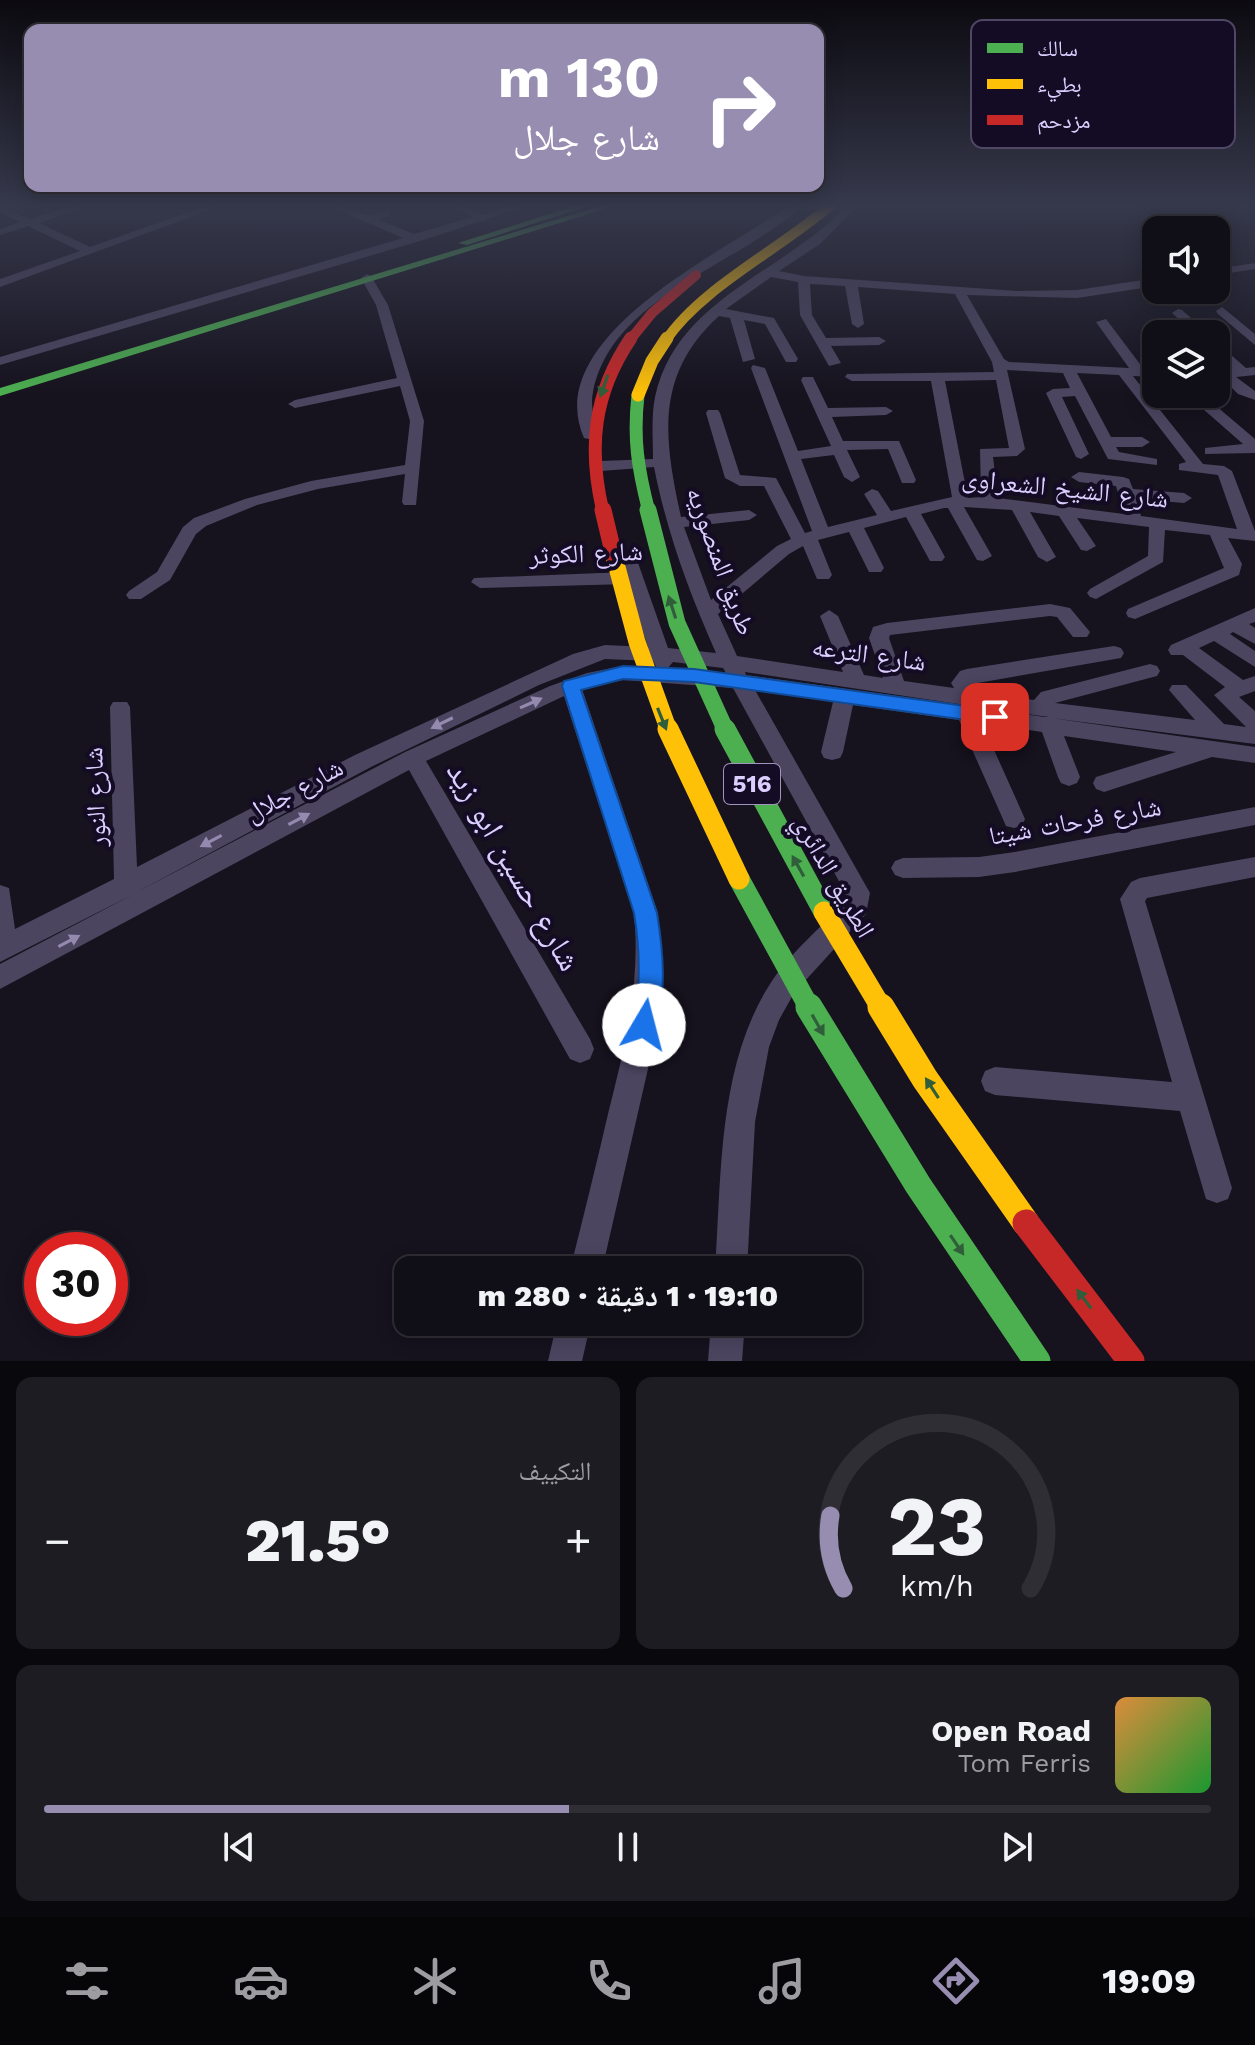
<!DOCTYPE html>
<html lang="ar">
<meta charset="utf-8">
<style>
:root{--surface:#100e16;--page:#1e1c23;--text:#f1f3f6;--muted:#9c9ca1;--line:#302e35;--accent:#978db0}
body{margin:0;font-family:"Work Sans","Noto Naskh Arabic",sans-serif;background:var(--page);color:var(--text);direction:rtl;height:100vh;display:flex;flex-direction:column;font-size:30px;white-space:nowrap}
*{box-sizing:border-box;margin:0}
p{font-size:26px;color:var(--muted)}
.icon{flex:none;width:44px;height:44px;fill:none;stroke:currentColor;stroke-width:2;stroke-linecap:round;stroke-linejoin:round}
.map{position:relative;height:1361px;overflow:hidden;direction:ltr}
.panel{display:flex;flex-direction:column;gap:16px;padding:16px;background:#09080c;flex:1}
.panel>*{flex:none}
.guide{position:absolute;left:24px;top:24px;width:800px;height:168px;border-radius:16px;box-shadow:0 4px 20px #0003,0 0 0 2px var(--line);direction:rtl;background:#978db0;color:#fff;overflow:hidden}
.fabs{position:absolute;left:1142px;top:216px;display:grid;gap:16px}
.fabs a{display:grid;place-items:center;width:88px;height:88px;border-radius:16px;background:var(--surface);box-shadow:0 4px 20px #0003,0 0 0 2px var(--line);font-size:40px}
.speed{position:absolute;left:24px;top:1232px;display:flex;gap:16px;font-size:40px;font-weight:700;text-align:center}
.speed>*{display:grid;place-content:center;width:104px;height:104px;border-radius:50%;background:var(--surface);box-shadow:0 4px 20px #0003,0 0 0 2px var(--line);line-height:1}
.speed .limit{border:12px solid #d22;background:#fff;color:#111}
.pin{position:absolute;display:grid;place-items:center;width:68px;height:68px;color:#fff;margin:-34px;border-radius:16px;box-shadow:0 4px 12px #0006}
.me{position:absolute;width:88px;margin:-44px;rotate:8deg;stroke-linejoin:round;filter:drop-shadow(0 0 6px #0008)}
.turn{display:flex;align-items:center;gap:28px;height:168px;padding:0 32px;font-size:36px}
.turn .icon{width:104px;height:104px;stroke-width:2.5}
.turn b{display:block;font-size:56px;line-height:68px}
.big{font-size:60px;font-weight:800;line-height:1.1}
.panel .card{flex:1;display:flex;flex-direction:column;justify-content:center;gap:12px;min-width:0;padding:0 28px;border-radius:16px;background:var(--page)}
.panel .dial{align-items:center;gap:0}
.dial svg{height:208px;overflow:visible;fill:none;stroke:var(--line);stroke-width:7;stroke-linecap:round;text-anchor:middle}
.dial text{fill:var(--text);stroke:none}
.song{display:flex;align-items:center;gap:24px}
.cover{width:96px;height:96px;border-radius:12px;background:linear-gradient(135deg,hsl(30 70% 55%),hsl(130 70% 35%))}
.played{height:8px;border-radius:4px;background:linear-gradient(90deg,var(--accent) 45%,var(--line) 45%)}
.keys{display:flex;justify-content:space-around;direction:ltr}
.heat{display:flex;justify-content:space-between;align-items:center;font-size:44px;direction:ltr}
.panel .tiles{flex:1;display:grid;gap:16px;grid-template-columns:1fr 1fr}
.card:last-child{grid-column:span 2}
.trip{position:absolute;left:394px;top:1256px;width:468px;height:80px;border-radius:16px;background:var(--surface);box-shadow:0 4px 20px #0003,0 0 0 2px var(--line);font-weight:800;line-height:80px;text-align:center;direction:rtl}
.tab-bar{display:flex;height:128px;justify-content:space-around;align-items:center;background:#060609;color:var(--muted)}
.tab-bar .icon{width:56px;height:56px}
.tab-bar .on{color:var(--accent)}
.tab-bar b{font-size:36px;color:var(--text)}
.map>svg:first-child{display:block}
</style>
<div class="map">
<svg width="1255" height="1361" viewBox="0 0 1255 1361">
<rect width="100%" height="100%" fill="#16121e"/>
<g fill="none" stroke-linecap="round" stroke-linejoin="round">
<!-- lane -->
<path stroke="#4b4560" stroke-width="6" d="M458,207L484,218
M369,220L387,213"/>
<!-- street -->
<path fill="#4b4560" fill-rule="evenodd" d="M78,204H94L39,223L90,247L211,204H226L0,287V279L80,251L28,226L0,235V229L20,222L0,213V206L30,219Z
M325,204H339L414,234L517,204H533L420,241L0,365V357L403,238Z
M792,204H804C741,265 612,295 593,392C590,405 595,422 596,435L589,439L584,438C539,336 728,250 792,204Z
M848,204H859L820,244L779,271L804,276L1017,291L1077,290L1156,278V286L1077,298L967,295L1004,359L1009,362L1129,368L1096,322L1106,319L1143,368L1156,369V377L1133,376L1203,464L1224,466L1232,471L1255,531V541L1228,538L1242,564L1239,575L1135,619L1128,617L1126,613L1128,609L1224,568L1210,535L1165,530L1163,562L1096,599L1090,597L1087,593L1090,589L1148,556L1149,527L1077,518L1096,546L1087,551L1081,550L1059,516L1030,512L1056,557L1047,562L1038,557L1012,510L964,507L992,556L983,561L977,560L948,508H944L921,514L945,557L942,561H930L906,517L864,528L884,568L881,572H869L849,532L818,540L832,575L829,579H817L803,546L789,554L718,614L737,656L843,672L820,616L829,610L838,616L864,675L883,678L869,638L873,627L887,623L1050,604L1070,608L1090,632L1087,637H1073L1057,617L1050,616L890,635L889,638L904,681L954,688L951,683L960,671L967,669L1114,646L1121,648L1124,653L1121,658L972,684L977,692L1034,700L1041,692L1150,664L1157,666L1160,671L1157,676L1055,703L1195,720L1169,690L1172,685H1186L1224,724L1246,727L1214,695L1225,687L1183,655H1171L1168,650L1171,645L1255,608V622L1249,624L1255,628V644L1233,632L1230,634L1255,651V667L1214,641L1199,648L1243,680L1255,676V691L1239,697L1255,711V744L1051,718L1255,747V763L1212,757L1104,792L1096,789L1093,783L1096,777L1176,752L1064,736L1080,777L1077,783L1069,786L1061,783L1058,777L1042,732L982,723L1025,819L1022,826L1014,828L1006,826L959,720L853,705L843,752L840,758L832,760L824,758L821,752L833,702L755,690L870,893L866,914L794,993L779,1020L769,1047L755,1122L747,1270H715C722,1172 717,1059 776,975C795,949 821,927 843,904L846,894L733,688L623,680L582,689L658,913L662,955L658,1025L602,1270H570C583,1218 596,1166 608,1114C625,1046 641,983 634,913L564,696L426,761L590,1039L594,1049L590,1059L580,1063L570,1059L409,770L0,989V964L134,894L0,962V885L9,888L15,929L114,879L110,707L113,702H127L130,707L137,867L355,755L573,654L605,645L648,647L628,584L480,588L471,582L474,578L625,572L622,564L625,560H637L668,648L716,653C689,592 667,533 654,467L601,471L593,466L601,461L653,459C653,439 651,417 655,397C677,297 787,272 848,204ZM771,277L798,282L800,315L829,366L841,363L831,346L879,345L886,341L879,337L826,338L812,315L810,284L845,286L852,324L858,328L864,324L858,287L955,294L992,362L994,372L847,374L845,377L852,381H931L952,497L891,511L878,491L872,489L864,494L877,515L828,527L801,459L834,455L844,477L852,482L860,477L847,450L888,449L902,483H914L916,480L899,441H843L832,417L886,415L893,411L886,407L828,408L813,377H803L801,380L831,446L798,451L765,368L753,365L751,368L812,531L805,533L776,478L740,475L720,413L718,410H708L706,413L725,478L740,486H764L791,539L777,546L711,600L684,527L749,520L757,515L749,510L681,517C664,439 654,375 719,316L730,318L743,362L755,359L744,320L765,324L786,362H796L798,359L774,318L726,309ZM1007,370L1063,373L1070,388L1053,389L1046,393L1076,457L1081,459L1089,454L1062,397L1075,396L1108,459L1157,465V459L1119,452L1116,447H1142L1150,442L1142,437H1111L1077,373L1119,375L1186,462L1179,464V470L1218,475L1237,529L1141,516L1136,499L1184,503L1192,498L1184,493L1133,489L1129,479L1123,477L1079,472L1071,477L1079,482L1116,486L1124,514L998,498L993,457L1017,456L1025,449ZM996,380L1009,448L980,449L981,497L968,498L945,381ZM605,659L653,661L657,668L623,666L587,673L550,686L405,752L135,893L371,767L539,685ZM673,662L723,668L726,673L667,669ZM745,672L1044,717H1049L746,675Z
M1255,263V269L1216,275V269Z
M367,274L371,276L388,305L424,421L416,505H404L402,502L405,474L318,489L257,505L206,526L196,534L170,580L141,599H129L126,595L129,591L157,572L183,527L194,518L245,499L311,481L405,465L410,421L400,386L295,408L288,404L295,400L397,378L376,305L361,278Z
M1222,307L1255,334V345L1218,314L1216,311Z
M1178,309L1182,310L1209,334H1195L1172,313Z
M1216,342L1246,368L1255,367V375L1236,377L1255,391V400L1238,394L1222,378H1216V370L1232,369L1216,353Z
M1186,394H1202L1255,439V453L1205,454V448L1243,444Z
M1255,807V825L1015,872L979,877L903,878L895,875L891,868L895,861L903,858L979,857L1015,852Z
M1255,857V877L1147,898L1145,901L1232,1188L1228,1199L1217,1203L1206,1199L1180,1111L995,1095L985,1091L981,1081L985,1071L995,1067L1172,1082L1120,899L1131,882L1140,878Z
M557,1322H591L582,1361H548Z
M711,1322H745L742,1361H708Z"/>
<!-- fast -->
<path fill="#4caf50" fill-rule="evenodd" d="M581,204H595L467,245L458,243Z
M607,204H621L0,396V388Z"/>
<!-- fast-bridge-far3 -->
<path stroke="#4caf50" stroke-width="13" d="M638,395C633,439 638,469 649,512"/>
<!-- fast-bridge-far2 -->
<path stroke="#4caf50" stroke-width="17" d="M648,510L677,623L726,731"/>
<!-- fast-bridge-far1 -->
<path stroke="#4caf50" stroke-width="21" d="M725,729L824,912
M739,879L810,1009"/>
<!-- fast-bridge -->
<path stroke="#4caf50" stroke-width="27" d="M809,1007L918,1185L1037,1361"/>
<!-- slow-bridge-far4 -->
<path stroke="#ffc107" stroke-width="10" d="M666,340C702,287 782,248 832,204"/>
<!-- slow-bridge-far3 -->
<path stroke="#ffc107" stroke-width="13" d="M638,395L652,361L667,338"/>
<!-- slow-bridge-far2 -->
<path stroke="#ffc107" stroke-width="17" d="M614,556L637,642L669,731"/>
<!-- slow-bridge-far1 -->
<path stroke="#ffc107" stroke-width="21" d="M668,729L739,879
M824,912L882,1009"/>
<!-- slow-bridge -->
<path stroke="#ffc107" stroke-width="27" d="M881,1007L925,1079L1026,1223"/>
<!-- jam-bridge-far3 -->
<path stroke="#c62828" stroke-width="10" d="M630,340L652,313L696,275"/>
<!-- jam-bridge-far2 -->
<path stroke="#c62828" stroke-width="13" d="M603,512C588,448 593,394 631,338"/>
<!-- jam-bridge-far1 -->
<path stroke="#c62828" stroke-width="17" d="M603,510L614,556"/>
<!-- jam-bridge -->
<path stroke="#c62828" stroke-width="27" d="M1026,1223L1131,1361"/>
</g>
<!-- one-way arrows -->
<defs><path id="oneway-solid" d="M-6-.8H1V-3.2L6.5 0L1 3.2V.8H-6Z" transform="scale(2)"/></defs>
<g fill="#305e3a">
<use href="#oneway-solid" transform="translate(604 386) rotate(109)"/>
<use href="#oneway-solid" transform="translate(672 607) rotate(-108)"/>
<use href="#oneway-solid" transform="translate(662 719) rotate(68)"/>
<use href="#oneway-solid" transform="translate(798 866) rotate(-119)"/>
<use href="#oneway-solid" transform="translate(818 1025) rotate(60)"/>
<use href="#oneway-solid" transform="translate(932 1088) rotate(-123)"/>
<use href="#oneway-solid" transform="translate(957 1245) rotate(56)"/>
<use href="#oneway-solid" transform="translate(1084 1299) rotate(-127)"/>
</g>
<g fill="#948ab0">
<use href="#oneway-solid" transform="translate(531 703) rotate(-24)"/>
<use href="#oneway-solid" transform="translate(442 723) rotate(154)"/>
<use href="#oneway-solid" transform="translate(299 819) rotate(-28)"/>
<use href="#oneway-solid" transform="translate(211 841) rotate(152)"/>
<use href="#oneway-solid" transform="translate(69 941) rotate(-28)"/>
</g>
<!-- sky -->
<linearGradient id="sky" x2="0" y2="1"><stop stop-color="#0c0a10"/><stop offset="0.52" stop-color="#36394c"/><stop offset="1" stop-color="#36394c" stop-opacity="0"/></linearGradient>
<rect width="1255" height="395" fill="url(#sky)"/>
<!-- route -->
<path fill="#1a73e8" stroke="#114b97" stroke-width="2" d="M623,666L694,669L995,710L1004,717L995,724L694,682L623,679L581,690L657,913C663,950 668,997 653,1033L644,1037L635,1033C629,1019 636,1004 638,989C640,964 638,938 634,913L562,686L564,681Z"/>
<g text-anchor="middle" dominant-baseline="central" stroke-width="8" stroke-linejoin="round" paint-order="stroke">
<!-- shield labels -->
<rect fill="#140c24" stroke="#a094bd" stroke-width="2" x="724" y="764" width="56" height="40" rx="6"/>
<g font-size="24" font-weight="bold" fill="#dccfff">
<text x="752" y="784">516</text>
</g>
<!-- street labels -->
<g font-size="26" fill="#dccfff" stroke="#140c24">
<text transform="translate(1065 488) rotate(6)">شارع الشيخ الشعراوى</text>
<text transform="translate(586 553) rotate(-2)">شارع الكوثر</text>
<text transform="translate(721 561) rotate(70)">طريق المنصوريه</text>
<text transform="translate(869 654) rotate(8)">شارع الترعه</text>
<text transform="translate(294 790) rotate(-28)">شارع جلال</text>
<text transform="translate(95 797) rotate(-92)">شارع النور</text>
<text transform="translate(1075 821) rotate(-10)">شارع فرحات شيتا</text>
<text transform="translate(834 876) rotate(60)">الطريق الدائري</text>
</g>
<!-- near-street labels -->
<g font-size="32" fill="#dccfff" stroke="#140c24">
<text transform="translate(514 866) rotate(60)">شارع حسين ابو زيد</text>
</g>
</g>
<!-- legend -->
<rect x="971" y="20" width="264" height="128" rx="12" fill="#140c24" stroke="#504666" stroke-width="2"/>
<rect x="987" y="43" width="36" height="10" fill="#4caf50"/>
<rect x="987" y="79" width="36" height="10" fill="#ffc107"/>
<rect x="987" y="115" width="36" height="10" fill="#c62828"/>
<g font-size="22" fill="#dccfff">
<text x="1037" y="56">سالك</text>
<text x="1037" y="92">بطيء</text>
<text x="1037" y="128">مزدحم</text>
</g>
</svg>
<div class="fabs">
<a><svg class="icon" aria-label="sound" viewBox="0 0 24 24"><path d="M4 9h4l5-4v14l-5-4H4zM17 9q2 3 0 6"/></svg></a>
<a><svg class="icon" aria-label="layers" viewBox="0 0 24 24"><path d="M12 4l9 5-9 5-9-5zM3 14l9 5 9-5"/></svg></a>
</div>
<div class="speed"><div class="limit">30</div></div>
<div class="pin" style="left:995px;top:717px;background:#d93025"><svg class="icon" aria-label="arrive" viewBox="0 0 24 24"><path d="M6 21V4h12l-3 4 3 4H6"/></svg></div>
<svg class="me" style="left:644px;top:1025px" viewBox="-20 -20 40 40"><circle r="19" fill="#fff"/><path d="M0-13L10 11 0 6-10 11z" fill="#1a73e8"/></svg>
<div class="trip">19:10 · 1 دقيقة · 280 m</div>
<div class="guide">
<div class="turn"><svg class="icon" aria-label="right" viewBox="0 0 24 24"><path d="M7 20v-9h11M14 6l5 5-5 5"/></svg><div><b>130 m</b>شارع جلال</div></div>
</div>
</div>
<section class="panel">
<div class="tiles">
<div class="card dial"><svg viewBox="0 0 100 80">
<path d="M14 69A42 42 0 1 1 86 69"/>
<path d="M14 69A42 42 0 0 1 9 41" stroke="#978db0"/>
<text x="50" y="56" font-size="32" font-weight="700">23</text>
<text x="50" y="72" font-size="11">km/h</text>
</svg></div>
<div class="card"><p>التكييف</p>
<div class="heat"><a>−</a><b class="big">21.5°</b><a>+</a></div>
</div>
<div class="card">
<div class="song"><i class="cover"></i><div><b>Open Road</b><p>Tom Ferris</p></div></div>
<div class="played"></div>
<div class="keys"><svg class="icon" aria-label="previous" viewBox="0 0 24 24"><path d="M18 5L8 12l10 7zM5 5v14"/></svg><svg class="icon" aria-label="pause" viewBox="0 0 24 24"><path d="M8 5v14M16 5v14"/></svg><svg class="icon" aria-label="next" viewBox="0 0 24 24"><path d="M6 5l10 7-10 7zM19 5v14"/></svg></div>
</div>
</div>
</section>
<nav class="tab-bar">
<b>19:09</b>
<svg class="icon on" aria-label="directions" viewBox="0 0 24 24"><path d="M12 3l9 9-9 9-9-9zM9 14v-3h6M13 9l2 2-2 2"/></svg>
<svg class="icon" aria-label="music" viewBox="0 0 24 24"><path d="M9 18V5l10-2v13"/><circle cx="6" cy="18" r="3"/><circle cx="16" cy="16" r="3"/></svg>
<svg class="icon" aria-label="phone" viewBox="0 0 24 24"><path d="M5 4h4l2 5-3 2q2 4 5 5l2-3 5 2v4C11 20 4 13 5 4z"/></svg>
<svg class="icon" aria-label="climate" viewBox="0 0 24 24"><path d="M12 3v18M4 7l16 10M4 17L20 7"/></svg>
<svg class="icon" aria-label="car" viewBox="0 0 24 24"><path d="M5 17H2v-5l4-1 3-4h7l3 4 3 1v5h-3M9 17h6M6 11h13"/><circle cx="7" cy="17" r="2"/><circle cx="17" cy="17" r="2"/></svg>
<svg class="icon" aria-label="filters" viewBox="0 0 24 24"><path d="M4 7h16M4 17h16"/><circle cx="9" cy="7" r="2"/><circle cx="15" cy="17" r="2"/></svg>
</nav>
